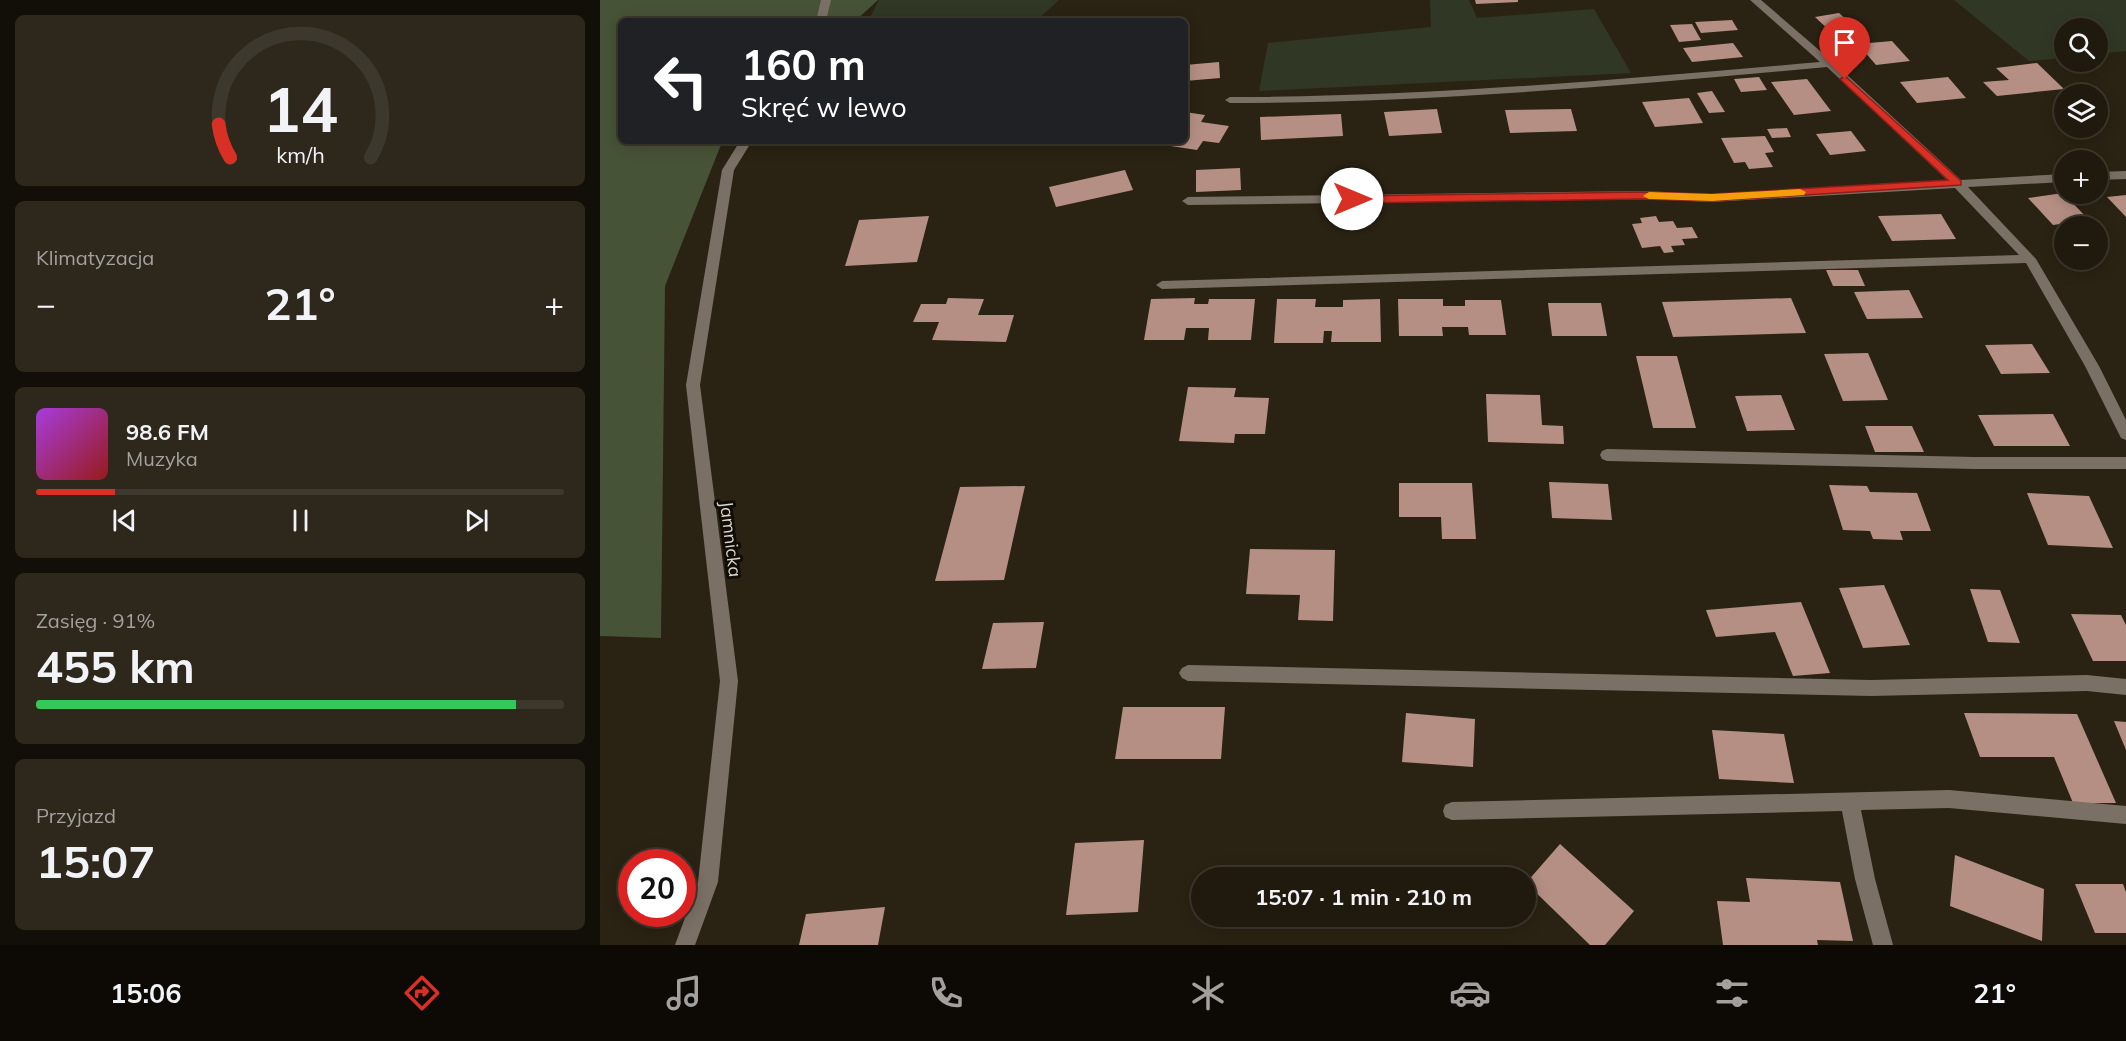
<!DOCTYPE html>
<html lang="pl">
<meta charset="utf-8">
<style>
:root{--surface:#201a0e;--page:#2d271c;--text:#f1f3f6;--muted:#a2a19e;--line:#3d382e;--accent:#d93025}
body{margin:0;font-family:Mulish,sans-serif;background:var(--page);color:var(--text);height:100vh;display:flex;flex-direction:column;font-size:22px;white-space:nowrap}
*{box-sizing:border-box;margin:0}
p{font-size:20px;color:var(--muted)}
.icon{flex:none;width:33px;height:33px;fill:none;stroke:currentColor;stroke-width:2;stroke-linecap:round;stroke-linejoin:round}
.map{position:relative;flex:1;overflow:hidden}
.sheet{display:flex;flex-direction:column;gap:15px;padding:15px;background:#120e08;width:600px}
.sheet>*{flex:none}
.top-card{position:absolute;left:18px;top:18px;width:570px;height:126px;border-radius:9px;box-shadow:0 3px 15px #0003,0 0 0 2px var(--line);background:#202124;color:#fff;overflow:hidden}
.fabs{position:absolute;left:1454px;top:18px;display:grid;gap:12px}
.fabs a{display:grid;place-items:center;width:54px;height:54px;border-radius:50%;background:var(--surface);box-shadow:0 3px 15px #0003,0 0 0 2px var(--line);font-size:30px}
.speed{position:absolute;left:18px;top:849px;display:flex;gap:12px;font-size:30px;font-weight:700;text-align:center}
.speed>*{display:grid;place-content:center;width:78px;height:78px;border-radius:50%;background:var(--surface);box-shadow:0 3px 15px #0003,0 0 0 2px var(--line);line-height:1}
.speed .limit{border:9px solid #d22;background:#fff;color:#111}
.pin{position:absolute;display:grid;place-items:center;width:51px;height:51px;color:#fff;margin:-62px -26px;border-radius:50% 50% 50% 0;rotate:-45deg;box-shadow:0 0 6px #0007}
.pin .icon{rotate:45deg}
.me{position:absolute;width:66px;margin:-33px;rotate:90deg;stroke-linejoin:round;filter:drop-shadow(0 0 4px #0008)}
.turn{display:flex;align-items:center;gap:21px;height:126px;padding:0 24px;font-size:27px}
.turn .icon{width:78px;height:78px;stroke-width:2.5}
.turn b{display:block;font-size:42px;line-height:51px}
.big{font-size:45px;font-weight:700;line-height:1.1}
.sheet .tile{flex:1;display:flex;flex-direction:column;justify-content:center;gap:9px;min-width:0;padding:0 21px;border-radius:9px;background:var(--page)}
.sheet .dial{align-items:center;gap:0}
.dial svg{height:156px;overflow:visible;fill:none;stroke:var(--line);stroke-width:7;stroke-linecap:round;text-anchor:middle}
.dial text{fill:var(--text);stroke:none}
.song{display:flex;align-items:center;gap:18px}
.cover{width:72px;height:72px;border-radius:9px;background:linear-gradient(135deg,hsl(280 70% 55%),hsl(0 70% 35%))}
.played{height:6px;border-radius:3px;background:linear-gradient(90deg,var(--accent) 15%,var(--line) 15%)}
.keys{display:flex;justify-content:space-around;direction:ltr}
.heat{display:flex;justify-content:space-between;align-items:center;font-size:33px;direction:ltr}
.charge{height:9px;border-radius:4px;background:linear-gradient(90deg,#34c759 91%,var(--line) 0)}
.trip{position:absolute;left:591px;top:867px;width:345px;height:60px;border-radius:30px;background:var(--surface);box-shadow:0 3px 15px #0003,0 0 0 2px var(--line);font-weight:700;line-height:60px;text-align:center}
.tabs{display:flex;height:96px;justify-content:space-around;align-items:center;background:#0d0a06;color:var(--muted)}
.tabs .icon{width:42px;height:42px}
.tabs .selected{color:var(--accent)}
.tabs b{font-size:27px;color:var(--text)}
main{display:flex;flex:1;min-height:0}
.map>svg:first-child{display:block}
</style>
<main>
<section class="sheet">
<div class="tile dial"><svg viewBox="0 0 100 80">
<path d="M14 69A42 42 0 1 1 86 69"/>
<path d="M14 69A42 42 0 0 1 8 52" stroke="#d93025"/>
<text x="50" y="56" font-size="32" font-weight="700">14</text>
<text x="50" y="72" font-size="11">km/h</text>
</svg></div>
<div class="tile"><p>Klimatyzacja</p>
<div class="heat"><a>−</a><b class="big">21°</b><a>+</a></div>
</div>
<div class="tile">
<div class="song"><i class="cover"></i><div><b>98.6 FM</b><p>Muzyka</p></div></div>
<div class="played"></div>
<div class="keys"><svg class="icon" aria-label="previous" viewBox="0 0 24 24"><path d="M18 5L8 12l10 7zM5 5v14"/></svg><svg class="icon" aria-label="pause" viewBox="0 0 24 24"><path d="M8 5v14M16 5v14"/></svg><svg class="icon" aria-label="next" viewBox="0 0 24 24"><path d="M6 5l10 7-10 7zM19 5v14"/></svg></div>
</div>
<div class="tile"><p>Zasięg · 91%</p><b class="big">455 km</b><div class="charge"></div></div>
<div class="tile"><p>Przyjazd</p><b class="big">15:07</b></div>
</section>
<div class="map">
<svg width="1526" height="945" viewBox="0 0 1526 945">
<rect width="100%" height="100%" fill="#2a2313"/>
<!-- green -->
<path fill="#303825" d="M279,0H459L436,21H268Z
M830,0H869L877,18L994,9L1031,73L659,91L668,43L831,27Z
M1354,0H1526V51L1497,54V28H1464V58L1429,61Z"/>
<!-- forest -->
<path fill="#475336" d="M0,0H278L255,21H21V141H127L120,147L65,286L61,638L0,636Z"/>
<!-- building -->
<path fill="#b58f84" d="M875,0H918V2L876,4Z
M1239,13L1256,28L1231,32L1215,17Z
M1132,20L1138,30L1101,33L1095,22Z
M1092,24L1101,40L1079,42L1070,25Z
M1292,41L1310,61L1276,65L1258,44Z
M1133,43L1143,57L1092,62L1083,48Z
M619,62L620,78L585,81V65Z
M1437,63L1464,89L1397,96L1383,82L1409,80L1396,68Z
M1159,77L1167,90L1141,92L1134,79Z
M1348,77L1366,98L1317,103L1300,82Z
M1207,79L1231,111L1194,115L1171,82Z
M1112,91L1125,112L1109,113L1097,93Z
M1089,98L1103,123L1055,127L1042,102Z
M837,109L842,133L789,136L784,112Z
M971,109L977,131L910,133L905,110Z
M585,112L605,115L601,122L629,126L619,143L603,141L597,150L564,145L566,141H585Z
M741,114L743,136L661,140L660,117Z
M1187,128L1191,137L1172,138L1167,129Z
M1251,131L1266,151L1230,155L1216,134Z
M1165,136L1174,152L1165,153L1173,167L1149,169L1145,162L1134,163L1121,138Z
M640,168L641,190L596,192V170Z
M525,170L533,190L456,207L449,187Z
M1463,193L1489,220L1453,225L1428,198Z
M1526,195V217L1507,197Z
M1341,214L1356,239L1292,241L1278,216Z
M329,216L317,262L245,266L259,220Z
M1056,216L1059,222L1073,221L1077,228L1092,227L1098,238L1082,239L1085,245L1071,246L1074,252L1064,253L1060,246L1042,248L1032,224L1042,223L1040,218Z
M1226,270H1258L1265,286H1233Z
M1309,290L1323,318L1267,319L1254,292Z
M348,298L384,299L378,315H414L406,342L332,340L339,322H313L321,304H346Z
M595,298L594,304H608L609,299H655L651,340H608L609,328H586L584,340H544L551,299Z
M1191,298L1206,333L1073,337L1062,302Z
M677,299H716L715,307H743V300L780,299L781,342H731L732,331H724L723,343H674Z
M798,299H843V306H865V300H901L906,335H869L868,327H842L843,336H799Z
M948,303H1001L1007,336H952Z
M1432,344L1450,373L1401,374L1385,345Z
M1268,353L1288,400L1243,401L1224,354Z
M1036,356H1077L1096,428H1053Z
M588,387L636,388L634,397L669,398L665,434H635L634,443L579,441Z
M886,394L940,395L942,425L963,426L964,444L888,442Z
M1181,395L1195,430L1147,431L1135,396Z
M1453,414L1470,446H1394L1378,415Z
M1265,426H1312L1324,452H1275Z
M949,482L1008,484L1012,520L952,518Z
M799,483H872L876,539H842L841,517H799Z
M1229,485L1267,486L1270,492L1317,493L1331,531H1300L1303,540L1273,539L1270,531L1243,530Z
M425,486L404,580L335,581L360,487Z
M1427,493L1489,496L1513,548L1448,545Z
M650,549L735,550L733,621L698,620L700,595L646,594Z
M1284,585L1310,645L1263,648L1239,588Z
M1370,589L1400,590L1420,643L1388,642Z
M1201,602L1230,673L1193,676L1175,632L1116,637L1106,610Z
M1471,614L1521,615L1526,625V661H1493Z
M444,622L436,668L382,669L393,623Z
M523,707H625L621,759H515Z
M806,713L875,719L873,767L802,762Z
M1364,713L1477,714L1516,803H1473L1454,757H1380Z
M1514,721L1526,722V750Z
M1112,730L1184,734L1194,783L1119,779Z
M544,840L538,912L466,915L475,843Z
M960,844L1034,911L1005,945H990L926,883Z
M1355,855L1444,889L1442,941L1350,906Z
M1146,878L1240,882L1253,941L1217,940L1218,945H1123L1117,901L1150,902Z
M1475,884H1523L1526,892V933H1495Z
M285,907L278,945H199L206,914Z"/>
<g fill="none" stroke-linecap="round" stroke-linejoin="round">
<!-- minor -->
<path fill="#7b7065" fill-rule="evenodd" d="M221,0H231L226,21H216Z
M1150,0H1161L1233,62L1361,180L1464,174V182L1368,187L1436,259L1499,366L1526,420V440L1521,438L1485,366L1426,263L562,289L556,285L562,281L1419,255L1355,188L1112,202L1042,199L588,205L582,201L588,197L1042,191L1112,194L1348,181L1227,67C1028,85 830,103 630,103L625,100L630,97C827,97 1024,79 1220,62Z
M140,141H152L134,170L100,385L138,681L118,882L95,945H75L98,882L120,681L86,385L122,170Z
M1526,171V179L1497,180V172Z
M1007,449L1375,457H1526V469H1375L1007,461L1002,459L1000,455L1002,451Z
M588,665L1271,680L1487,675L1526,679V695L1487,691L1271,696L588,681L582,678L579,673L582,668Z
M1349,790L1526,806V824L1349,808L1261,810L1275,879L1293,945H1273L1255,879L1242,811L852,820L845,817L843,811L845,805L852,802Z"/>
</g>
<!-- route -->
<path fill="#d93025" stroke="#8d1f18" stroke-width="1.5" d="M1245,76L1361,181V185L1112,201L1042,199L752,203L746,199L752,196L1042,192L1112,194L1348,180L1242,81L1240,79Z"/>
<!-- slow -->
<path fill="#f59e0b" d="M1200,189L1206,192L1204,195L1112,201L1049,199L1043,196L1049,192L1112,194Z"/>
<g text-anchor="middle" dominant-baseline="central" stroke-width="6" stroke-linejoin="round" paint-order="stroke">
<!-- street labels -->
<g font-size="18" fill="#ddd8ce" stroke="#100d07">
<text transform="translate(131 539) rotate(83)">Jamnicka</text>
</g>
</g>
</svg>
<div class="fabs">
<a><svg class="icon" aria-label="search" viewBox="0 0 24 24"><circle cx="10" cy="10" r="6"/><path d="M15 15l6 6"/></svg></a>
<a><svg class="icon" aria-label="layers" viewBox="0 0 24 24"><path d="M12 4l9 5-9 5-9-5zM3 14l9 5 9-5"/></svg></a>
<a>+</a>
<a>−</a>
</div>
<div class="speed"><div class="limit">20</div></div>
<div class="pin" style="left:1245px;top:79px;background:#d93025"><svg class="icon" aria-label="arrive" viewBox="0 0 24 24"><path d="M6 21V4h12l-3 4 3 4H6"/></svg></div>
<svg class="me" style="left:752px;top:199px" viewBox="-20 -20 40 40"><circle r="19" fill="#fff"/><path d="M0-13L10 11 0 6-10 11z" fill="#d93025"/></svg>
<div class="trip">15:07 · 1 min · 210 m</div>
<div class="top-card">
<div class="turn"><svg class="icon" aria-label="left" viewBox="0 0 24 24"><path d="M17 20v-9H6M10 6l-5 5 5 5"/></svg><div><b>160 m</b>Skręć w lewo</div></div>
</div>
</div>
</main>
<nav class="tabs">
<b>15:06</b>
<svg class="icon selected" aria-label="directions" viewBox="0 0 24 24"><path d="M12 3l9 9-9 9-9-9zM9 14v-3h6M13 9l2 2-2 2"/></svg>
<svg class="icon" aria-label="music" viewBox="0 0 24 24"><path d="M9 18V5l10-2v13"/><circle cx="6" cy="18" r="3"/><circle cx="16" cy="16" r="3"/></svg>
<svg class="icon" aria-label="phone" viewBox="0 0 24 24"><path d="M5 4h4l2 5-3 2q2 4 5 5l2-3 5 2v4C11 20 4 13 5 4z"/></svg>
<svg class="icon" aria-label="climate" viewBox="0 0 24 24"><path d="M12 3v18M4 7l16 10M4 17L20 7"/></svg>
<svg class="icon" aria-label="car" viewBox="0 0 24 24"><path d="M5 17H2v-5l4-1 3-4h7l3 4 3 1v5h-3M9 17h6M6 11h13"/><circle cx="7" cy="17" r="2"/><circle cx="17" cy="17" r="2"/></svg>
<svg class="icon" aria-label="filters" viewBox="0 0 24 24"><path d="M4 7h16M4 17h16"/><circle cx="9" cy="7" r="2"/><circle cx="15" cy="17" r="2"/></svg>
<b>21°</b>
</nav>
